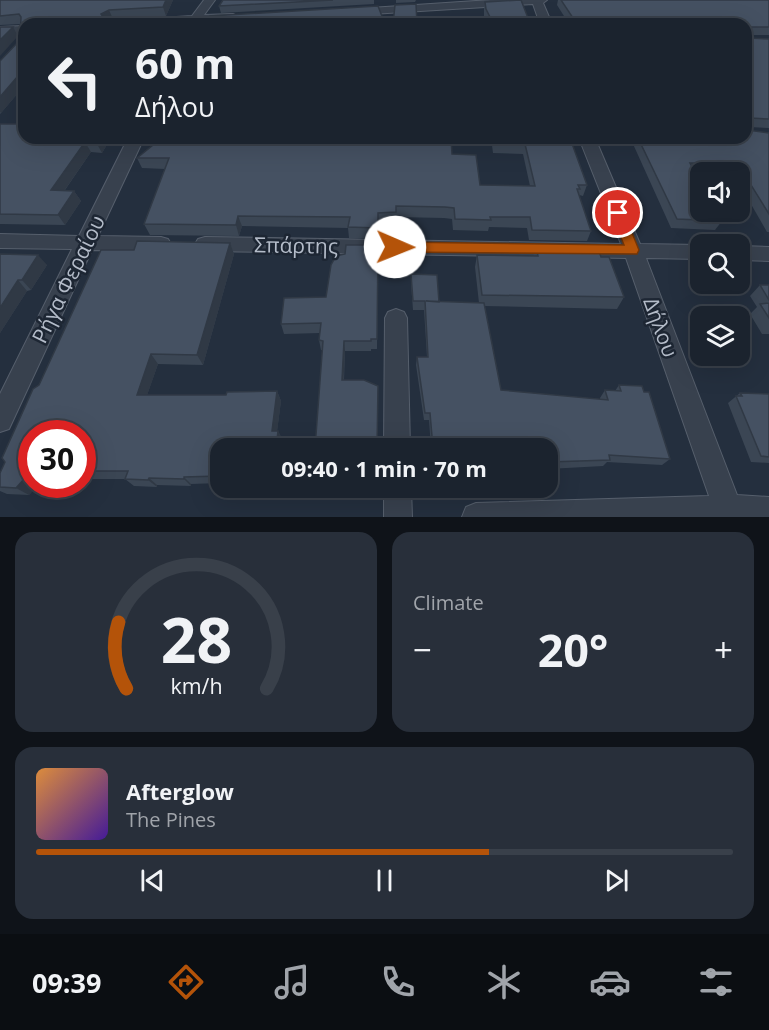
<!DOCTYPE html>
<meta charset="utf-8">
<style>
:root{--surface:#1b232e;--page:#282f3a;--text:#f1f3f6;--muted:#a0a4aa;--line:#39404a;--accent:#b45309}
body{margin:0;font-family:"Open Sans",sans-serif;background:var(--page);color:var(--text);height:100vh;display:flex;flex-direction:column;font-size:22px;white-space:nowrap}
*{box-sizing:border-box;margin:0}
p{font-size:20px;color:var(--muted)}
.icon{flex:none;width:33px;height:33px;fill:none;stroke:currentColor;stroke-width:2;stroke-linecap:round;stroke-linejoin:round}
.map{position:relative;height:517px;overflow:hidden}
.panel{display:flex;flex-direction:column;gap:15px;padding:15px;background:#0f1319;flex:1}
.panel>*{flex:none}
.guide{position:absolute;left:18px;top:18px;width:734px;height:126px;border-radius:18px;box-shadow:0 6px 24px #0002,0 0 0 2px var(--line);background:#1b232e;color:var(--text);overflow:hidden}
.buttons{position:absolute;left:690px;top:162px;display:grid;gap:12px}
.buttons a{display:grid;place-items:center;width:60px;height:60px;border-radius:12px;background:var(--surface);box-shadow:0 6px 24px #0002,0 0 0 2px var(--line);font-size:30px}
.speed{position:absolute;left:18px;top:420px;display:flex;gap:12px;font-size:30px;font-weight:700;text-align:center}
.speed>*{display:grid;place-content:center;width:78px;height:78px;border-radius:50%;background:var(--surface);box-shadow:0 6px 24px #0002,0 0 0 2px var(--line);line-height:1}
.speed .limit{border:9px solid #d22;background:#fff;color:#111}
.pin{position:absolute;display:grid;place-items:center;width:51px;height:51px;color:#fff;margin:-26px;border:3px solid #fff;border-radius:50%;box-shadow:0 2px 6px #0007}
.me{position:absolute;width:66px;margin:-33px;rotate:91deg;stroke-linejoin:round;filter:drop-shadow(0 0 4px #0008)}
.turn{display:flex;align-items:center;gap:21px;height:126px;padding:0 18px;font-size:27px}
.turn .icon{width:78px;height:78px;stroke-width:2.5}
.turn b{display:block;font-size:42px;line-height:51px}
.big{font-size:45px;font-weight:700;line-height:1.1}
.panel .card{flex:1;display:flex;flex-direction:column;justify-content:center;gap:9px;min-width:0;padding:0 21px;border-radius:18px;background:var(--page)}
.panel .dial{align-items:center;gap:0}
.dial svg{height:156px;overflow:visible;fill:none;stroke:var(--line);stroke-width:7;stroke-linecap:round;text-anchor:middle}
.dial text{fill:var(--text);stroke:none}
.song{display:flex;align-items:center;gap:18px}
.cover{width:72px;height:72px;border-radius:9px;background:linear-gradient(135deg,hsl(30 70% 55%),hsl(260 70% 35%))}
.played{height:6px;border-radius:3px;background:linear-gradient(90deg,var(--accent) 65%,var(--line) 65%)}
.keys{display:flex;justify-content:space-around;direction:ltr}
.heat{display:flex;justify-content:space-between;align-items:center;font-size:33px;direction:ltr}
.panel .tiles{flex:1;display:grid;gap:15px;grid-template-columns:1fr 1fr}
.card:last-child{grid-column:span 2}
.trip{position:absolute;left:210px;top:438px;width:348px;height:60px;border-radius:18px;background:var(--surface);box-shadow:0 6px 24px #0002,0 0 0 2px var(--line);font-weight:700;line-height:60px;text-align:center}
.tab-bar{display:flex;height:96px;justify-content:space-around;align-items:center;background:#0b0e12;color:var(--muted)}
.tab-bar .icon{width:42px;height:42px}
.tab-bar .on{color:var(--accent)}
.tab-bar b{font-size:27px;color:var(--text)}
.map>svg:first-child{display:block}
</style>
<div class="map">
<svg width="769" height="517" viewBox="0 0 769 517">
<rect width="100%" height="100%" fill="#242f3e"/>
<g fill="none" stroke-linecap="round" stroke-linejoin="round">
<!-- minor casing -->
<g stroke="#565f6c" stroke-width="2">
<path id="minor" d="M204,0H215L204,15L233,14L239,17C226,28 131,24 107,24L113,21L192,16Z
M491,0H547L543,3L552,24H540L533,4L355,15L349,12L355,9Z
M24,26V34L0,35V27Z
M128,138H144L98,236L161,237L168,239L171,244L168,249L161,251L92,250L9,429L0,432V394L72,249L0,248V234L79,236Z
M579,138H595L640,244L700,245V259L646,258L737,495L769,497V517H462L466,507L476,503L709,496L626,258L205,251L198,249L195,244L198,239L205,237L621,244Z
M740,246L769,247V261L740,260Z
M396,309L404,312L407,318L410,448H384L385,318L388,312Z
M384,488H411L412,517H384Z"/>
</g>
<!-- minor -->
<use href="#minor" fill="#38414e" fill-rule="evenodd"/>
</g>
<!-- wall -->
<path fill="#3b4654" d="M0,0H173L166,16L149,17H158L161,24H24V86L1,113L0,114V61L20,40L21,24L0,25Z
M223,0H374V4L221,13L219,6Z
M396,0H416L415,2L396,3Z
M558,0H769V35H749V38L769,39V128L749,127L748,130L769,133V232H767L740,185V172H695L722,221L715,230L671,228L633,144L636,138H746V24H569L557,5Z
M485,2L528,18L527,24H489L484,17V9Z
M0,124L24,138H111L102,153L91,152L65,190L74,191L81,201L65,225L0,224Z
M491,138H570L587,185L583,196L579,195L591,231L587,241L529,240L527,228L489,227L488,231L453,230L452,219L444,218L396,217V223H378V238H349L348,228L242,226L239,236L150,235L144,224L165,169L142,168L137,158L158,141L452,154L480,185L530,186L523,154L493,153Z
M137,241L230,243L234,254L203,365L158,364L147,395H226L227,392L277,391L281,401L277,431H278L282,439L280,448H220V483L191,484V486L157,485V487L134,486L125,479H82V434H32V484H48L38,485L29,495L7,494L0,491V473L5,462L2,458L33,389L39,385L101,250H134Z
M378,245L377,349H371V351H345L344,380L378,448L323,350H321L319,340L320,333L284,334L281,324L326,297Z
M536,247L601,257L624,297L617,309L484,306L501,390L600,399V398L605,390L615,391L619,385L670,459L662,465L607,462L603,466L548,469V448H431L429,420H424L416,365L417,357H427L424,310H413L411,283V274L439,302L479,303L475,267L477,255L533,256Z
M0,254L47,265L31,290L27,291L0,333Z
M760,285H769V334H762L750,314L757,307L750,296Z
M740,393L769,394V463L751,462L728,403Z"/>
<!-- shaded-wall -->
<path fill="#303945" d="M166,0H173L166,16L163,7Z
M109,10L113,19L105,24L101,14Z
M158,17L161,24H155Z
M13,27L18,36L0,56V40Z
M24,69V86L1,113L0,112V97Z
M99,138H111L102,153L96,142Z
M85,142L91,152L57,201L51,190Z
M74,191L81,201L65,225L58,215Z
M238,216L242,226L239,236L236,225Z
M230,243L234,254L203,365L197,355Z
M38,255L47,265L31,290L22,280Z
M18,280L27,291L0,333V308Z
M344,341L345,351L343,389L342,380Z
M151,354L158,364L144,404L137,395Z
M277,391L281,401L276,440L272,431Z
M278,431L282,439L280,448H276Z
M184,477L191,484V486L184,479Z
M25,478L32,481V484L38,485L29,495L16,488Z
M149,478L157,485V487L148,480Z"/>
<!-- building -->
<path fill="#455162" stroke="#303945" stroke-width="1.5" d="M0,0H166L163,7L109,10L101,14L103,17H158L155,24H24V69L0,97V61L20,40L21,17L19,14L0,16Z
M223,0H333L219,6Z
M521,0L528,18L490,17L486,9L485,2Z
M561,0H769V27H751L748,29L749,38L769,39V119L750,118L748,130L769,133V214L738,164L690,163L700,182V212H717L722,221L677,219L638,138H746V24H577Z
M416,4L417,24H393L395,5Z
M378,6L385,24H202L210,16Z
M0,27H13L0,40Z
M0,124H24V138H99L96,142H85L51,190L74,191L58,215L0,214Z
M157,138H451L452,154L476,155L480,185L535,186L525,144L495,142L494,138H570L587,185H578L580,189H577L591,231L532,230L530,217H490L491,220L455,219L454,208L445,207L396,206V212L378,213V228L348,227L350,217L238,216L236,225L144,224L169,158H137L158,141Z
M137,241L230,243L197,355L151,354L137,395H226L227,392L277,391L272,431H278L276,448H220V476L184,477V479L149,478L148,480L125,479L128,471H82V434H32V477L25,478L16,488L0,487V473L5,462L2,458L33,389L39,385L101,250H134Z
M346,245H378L377,339H371V341H344L342,380H364L378,386L377,448H315L323,341L319,340L321,323L281,324L284,298L326,297L331,265L336,256L345,254Z
M536,247L598,248L601,257H609L624,297L482,295L477,255L538,256Z
M0,254L38,255L22,280H18L0,308Z
M411,274L437,275L439,302L426,301L484,303L501,390L608,400L605,390L621,391L619,385L642,386L644,392H649L670,459L609,455L610,460L548,462V448H433L430,413H425L417,357H428L425,301H413Z
M760,285H769V300Z
M769,303V318L760,304Z
M740,393L769,394V457L761,456L736,396H742Z"/>
<!-- route -->
<path fill="#b45309" stroke="#753606" stroke-width="1.5" d="M618,208L624,213L639,250L637,254L395,252L388,247L395,242L624,245L611,213Z"/>
<g text-anchor="middle" dominant-baseline="central" stroke-width="5" stroke-linejoin="round" paint-order="stroke">
<!-- street labels -->
<g font-size="21" fill="#b4bcc9" stroke="#1d2633">
<text transform="translate(296 245) rotate(1)">Σπάρτης</text>
<text transform="translate(68 279) rotate(-64)">Ρήγα Φεραίου</text>
<text transform="translate(661 327) rotate(70)">Δήλου</text>
</g>
</g>
</svg>
<div class="buttons">
<a><svg class="icon" aria-label="sound" viewBox="0 0 24 24"><path d="M4 9h4l5-4v14l-5-4H4zM17 9q2 3 0 6"/></svg></a>
<a><svg class="icon" aria-label="search" viewBox="0 0 24 24"><circle cx="10" cy="10" r="6"/><path d="M15 15l6 6"/></svg></a>
<a><svg class="icon" aria-label="layers" viewBox="0 0 24 24"><path d="M12 4l9 5-9 5-9-5zM3 14l9 5 9-5"/></svg></a>
</div>
<div class="speed"><div class="limit">30</div></div>
<div class="pin" style="left:618px;top:213px;background:#d93025"><svg class="icon" aria-label="arrive" viewBox="0 0 24 24"><path d="M6 21V4h12l-3 4 3 4H6"/></svg></div>
<svg class="me" style="left:395px;top:247px" viewBox="-20 -20 40 40"><circle r="19" fill="#fff"/><path d="M0-13L10 11 0 6-10 11z" fill="#b45309"/></svg>
<div class="trip">09:40 · 1 min · 70 m</div>
<div class="guide">
<div class="turn"><svg class="icon" aria-label="left" viewBox="0 0 24 24"><path d="M17 20v-9H6M10 6l-5 5 5 5"/></svg><div><b>60 m</b>Δήλου</div></div>
</div>
</div>
<section class="panel">
<div class="tiles">
<div class="card dial"><svg viewBox="0 0 100 80">
<path d="M14 69A42 42 0 1 1 86 69"/>
<path d="M14 69A42 42 0 0 1 10 35" stroke="#b45309"/>
<text x="50" y="56" font-size="32" font-weight="700">28</text>
<text x="50" y="72" font-size="11">km/h</text>
</svg></div>
<div class="card"><p>Climate</p>
<div class="heat"><a>−</a><b class="big">20°</b><a>+</a></div>
</div>
<div class="card">
<div class="song"><i class="cover"></i><div><b>Afterglow</b><p>The Pines</p></div></div>
<div class="played"></div>
<div class="keys"><svg class="icon" aria-label="previous" viewBox="0 0 24 24"><path d="M18 5L8 12l10 7zM5 5v14"/></svg><svg class="icon" aria-label="pause" viewBox="0 0 24 24"><path d="M8 5v14M16 5v14"/></svg><svg class="icon" aria-label="next" viewBox="0 0 24 24"><path d="M6 5l10 7-10 7zM19 5v14"/></svg></div>
</div>
</div>
</section>
<nav class="tab-bar">
<b>09:39</b>
<svg class="icon on" aria-label="directions" viewBox="0 0 24 24"><path d="M12 3l9 9-9 9-9-9zM9 14v-3h6M13 9l2 2-2 2"/></svg>
<svg class="icon" aria-label="music" viewBox="0 0 24 24"><path d="M9 18V5l10-2v13"/><circle cx="6" cy="18" r="3"/><circle cx="16" cy="16" r="3"/></svg>
<svg class="icon" aria-label="phone" viewBox="0 0 24 24"><path d="M5 4h4l2 5-3 2q2 4 5 5l2-3 5 2v4C11 20 4 13 5 4z"/></svg>
<svg class="icon" aria-label="climate" viewBox="0 0 24 24"><path d="M12 3v18M4 7l16 10M4 17L20 7"/></svg>
<svg class="icon" aria-label="car" viewBox="0 0 24 24"><path d="M5 17H2v-5l4-1 3-4h7l3 4 3 1v5h-3M9 17h6M6 11h13"/><circle cx="7" cy="17" r="2"/><circle cx="17" cy="17" r="2"/></svg>
<svg class="icon" aria-label="filters" viewBox="0 0 24 24"><path d="M4 7h16M4 17h16"/><circle cx="9" cy="7" r="2"/><circle cx="15" cy="17" r="2"/></svg>
</nav>
